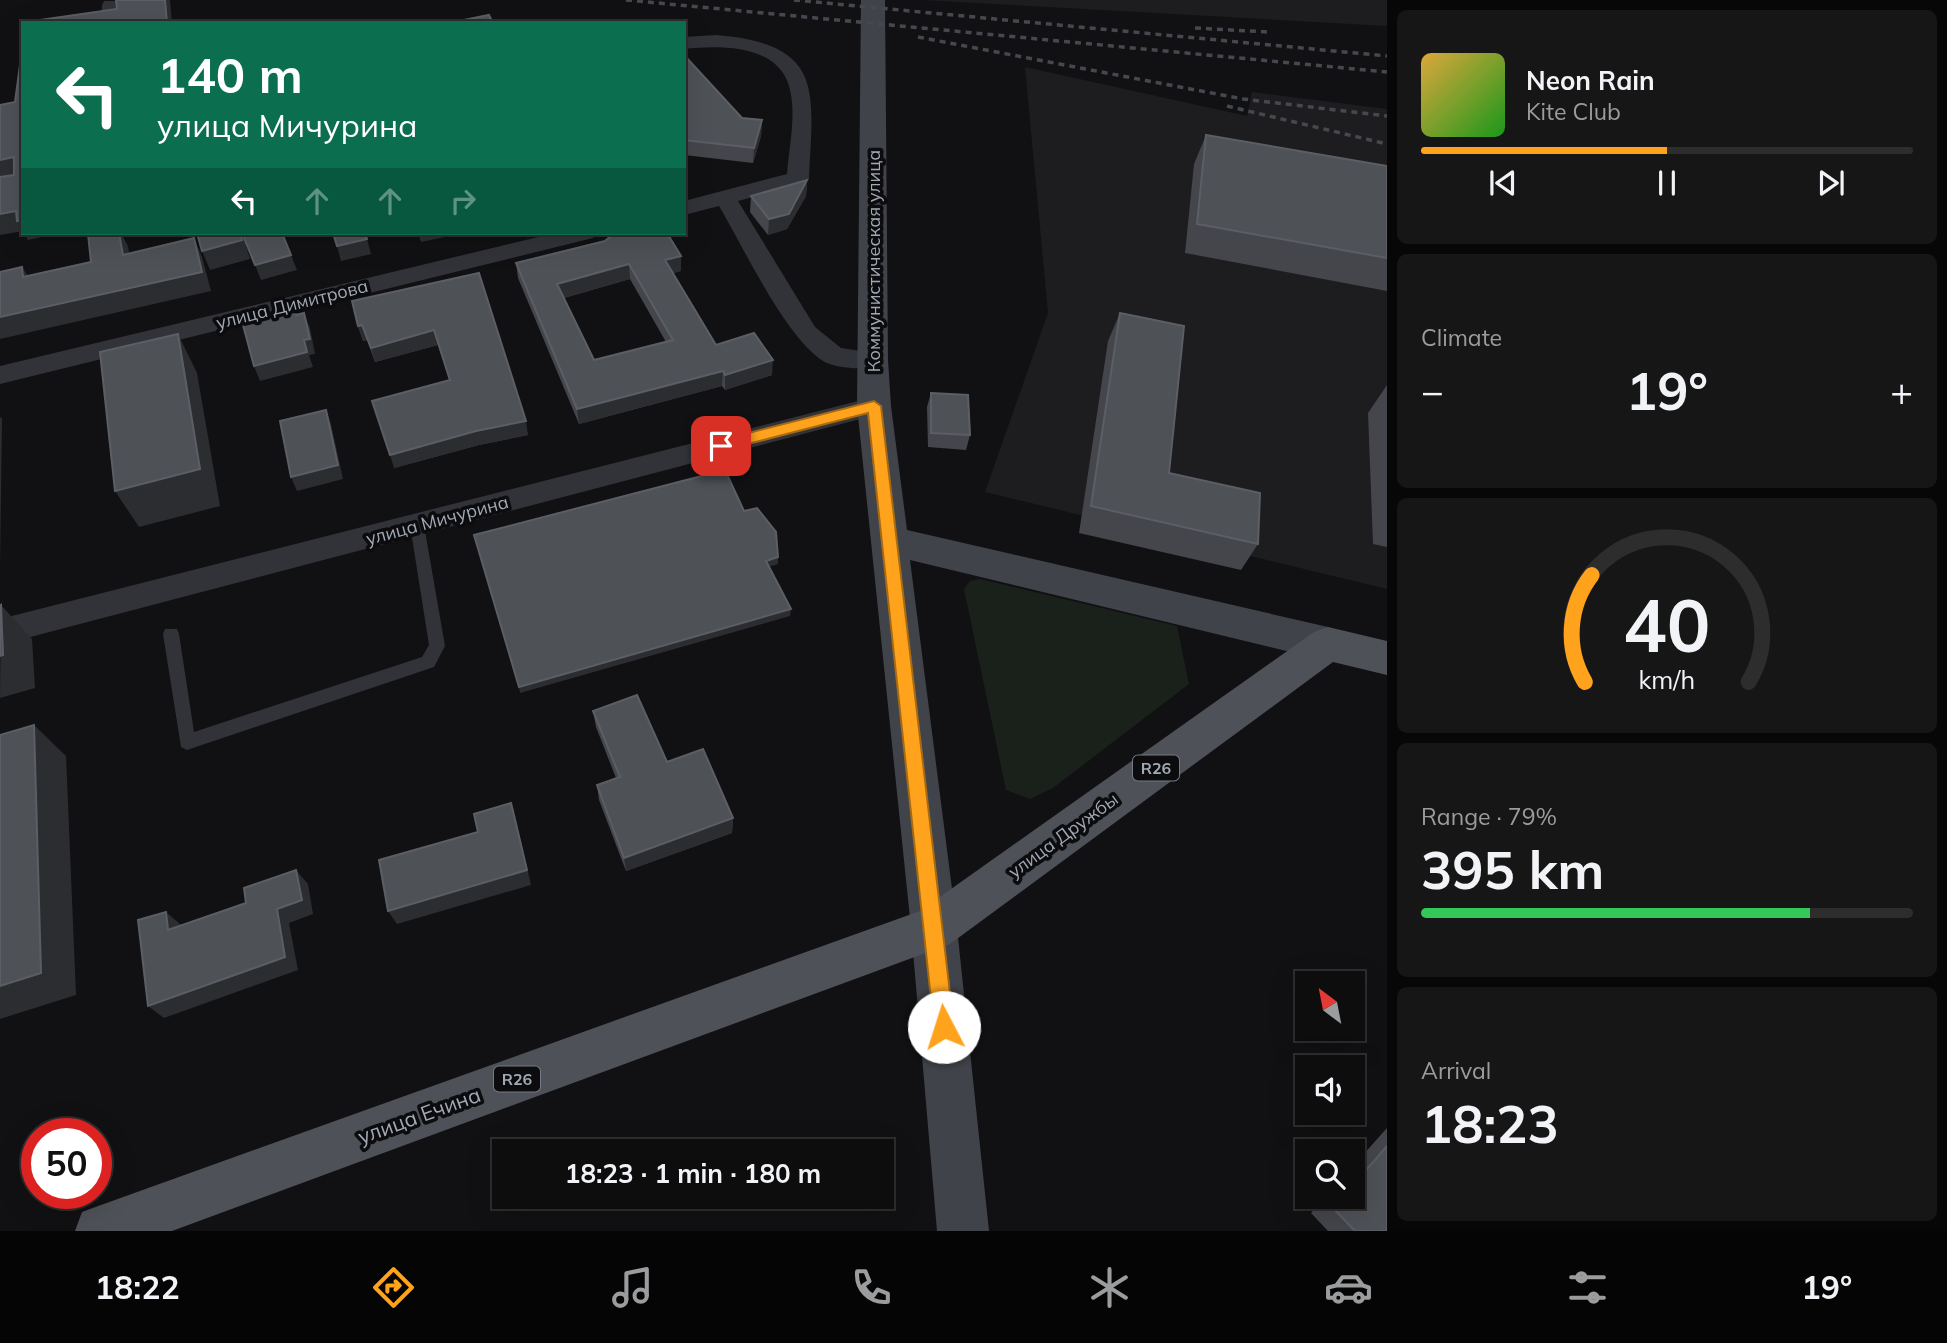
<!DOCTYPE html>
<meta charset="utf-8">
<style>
:root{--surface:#0d0d0e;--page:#161617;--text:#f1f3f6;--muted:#9a9c9e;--line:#2d2d2e;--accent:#ffa31d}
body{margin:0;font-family:Mulish,sans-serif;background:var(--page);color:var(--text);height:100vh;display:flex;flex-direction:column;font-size:26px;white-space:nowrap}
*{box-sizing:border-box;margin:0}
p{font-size:23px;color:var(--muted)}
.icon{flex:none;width:38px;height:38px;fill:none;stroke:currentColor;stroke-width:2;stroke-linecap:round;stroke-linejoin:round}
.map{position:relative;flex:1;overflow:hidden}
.sheet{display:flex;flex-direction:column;gap:10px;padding:10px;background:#070708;width:560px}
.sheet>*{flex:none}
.top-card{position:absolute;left:21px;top:21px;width:665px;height:214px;border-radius:0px;box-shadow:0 7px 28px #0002,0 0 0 2px var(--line);background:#0b6e4f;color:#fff;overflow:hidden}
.needle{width:46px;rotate:328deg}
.controls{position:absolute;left:1295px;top:971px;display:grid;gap:14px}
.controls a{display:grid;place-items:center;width:70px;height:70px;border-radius:0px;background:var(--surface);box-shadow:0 7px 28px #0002,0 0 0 2px var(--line);font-size:35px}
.speed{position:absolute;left:21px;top:1118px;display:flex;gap:14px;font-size:35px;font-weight:700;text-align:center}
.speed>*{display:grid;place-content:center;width:91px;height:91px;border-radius:50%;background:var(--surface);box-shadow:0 7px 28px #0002,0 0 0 2px var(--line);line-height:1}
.speed .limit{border:10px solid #d22;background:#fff;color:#111}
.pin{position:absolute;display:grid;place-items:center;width:60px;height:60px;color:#fff;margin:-30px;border-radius:14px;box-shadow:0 4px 10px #0006}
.me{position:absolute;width:77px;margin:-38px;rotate:355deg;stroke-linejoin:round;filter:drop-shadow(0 0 5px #0008)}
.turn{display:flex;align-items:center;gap:24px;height:147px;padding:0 21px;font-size:32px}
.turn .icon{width:91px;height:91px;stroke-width:2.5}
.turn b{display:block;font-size:49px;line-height:60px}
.lanes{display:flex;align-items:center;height:66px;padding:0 21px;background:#0003;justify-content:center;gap:35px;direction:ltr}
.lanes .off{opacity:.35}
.big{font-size:52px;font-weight:700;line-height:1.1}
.sheet .card{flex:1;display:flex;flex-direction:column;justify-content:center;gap:10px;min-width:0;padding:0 24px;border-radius:10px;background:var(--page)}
.sheet .dial{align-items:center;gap:0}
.dial svg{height:182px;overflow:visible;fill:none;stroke:var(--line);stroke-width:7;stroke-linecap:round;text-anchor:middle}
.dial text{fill:var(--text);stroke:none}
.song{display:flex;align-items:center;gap:21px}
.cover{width:84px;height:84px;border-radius:10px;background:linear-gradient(135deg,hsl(40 70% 55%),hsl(120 70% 35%))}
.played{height:7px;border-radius:4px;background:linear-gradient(90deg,var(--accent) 50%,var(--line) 50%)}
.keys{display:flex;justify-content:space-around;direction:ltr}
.heat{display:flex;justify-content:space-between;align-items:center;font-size:38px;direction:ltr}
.charge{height:10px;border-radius:5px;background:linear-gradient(90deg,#34c759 79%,var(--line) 0)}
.trip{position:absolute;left:492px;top:1139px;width:402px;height:70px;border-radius:0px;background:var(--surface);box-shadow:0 7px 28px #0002,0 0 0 2px var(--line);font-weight:700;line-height:70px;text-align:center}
.menu{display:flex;height:112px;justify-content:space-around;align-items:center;background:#050506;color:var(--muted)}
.menu .icon{width:49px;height:49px}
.menu .active{color:var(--accent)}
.menu b{font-size:32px;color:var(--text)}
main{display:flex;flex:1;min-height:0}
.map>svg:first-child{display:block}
</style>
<main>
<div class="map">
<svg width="1387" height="1231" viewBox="0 0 1387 1231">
<rect width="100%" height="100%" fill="#111113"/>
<!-- built -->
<path fill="#1d1d20" d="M922,0H1387V26Z
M1025,67L1247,116L1252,92L1387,109V589L985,492L1048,313Z"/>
<!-- green -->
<path fill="#19211a" d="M980,579L1177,626L1189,684L1053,788L1030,799L1006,790L964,589L970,581Z"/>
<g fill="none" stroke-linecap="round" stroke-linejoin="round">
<!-- service -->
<path fill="#323338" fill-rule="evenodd" d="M417,519L424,525L445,646L434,667L187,750L181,747L163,634L165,629H177L179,634L194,732L422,657L429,645L410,525Z"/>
<!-- minor -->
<path fill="#323338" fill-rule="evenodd" d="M104,1H118L120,5L121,23H101L102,5Z
M716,35C825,44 813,90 809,178L806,183L738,201L815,327L841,348L881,354L885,360L881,366C866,370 836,369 823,361C784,335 744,248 719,206L684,215V201L787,174C789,147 797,112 789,86C777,44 719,45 684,49V37Z
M555,233H596L593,238L585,240L0,384V366Z
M874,397L883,399L887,406L883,413L0,645V619Z"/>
<!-- secondary -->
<path fill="#404349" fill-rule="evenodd" d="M861,0H885L888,360L891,406L907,530L1328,627L1342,632L1348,644L1342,656L1328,661L910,560L957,928L989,1231H937L911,928L857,406Z"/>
<!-- primary -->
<path fill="#4e5158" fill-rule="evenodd" d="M1328,627L1387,641V675L1333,662L950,944L172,1231H75L82,1212L101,1205L920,911L1314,632Z"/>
<!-- rail -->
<path stroke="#45484e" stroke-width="3.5" stroke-dasharray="6 5" stroke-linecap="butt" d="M626,0L1387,72
M794,0L1387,56
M1195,28L1268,32
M918,37L1243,99L1387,116
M1227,106L1387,144"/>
</g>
<!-- wall -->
<path fill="#44464b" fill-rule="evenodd" d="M684,55L742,118L762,120L761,136L753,163L684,155Z
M1206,135L1387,166V291L1185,253L1194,164Z
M807,180L806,196L787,229L768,235L750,212L751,196Z
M605,241L681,271L673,273L716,345L772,375L725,390L722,386L579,424L518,278L516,263ZM630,279L666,342L594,360L564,298Z
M479,273L528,435L479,445L394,468L449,380L438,345L375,362L367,340L363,341L358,326Z
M1120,313L1169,473L1258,544L1241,570L1079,533L1108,341Z
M1387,385V547L1373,544L1368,413Z
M931,393L970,435L966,450L928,447L927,407Z
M593,711L667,762L733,818L732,833L626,871L599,800L597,785L616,778L596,727Z
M1387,1128V1231H1328L1311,1213L1325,1197H1353V1166Z"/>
<!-- shaded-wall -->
<path fill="#2b2d30" d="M165,0H170L172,23H167Z
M762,120L761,136L753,163L754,148Z
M14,157L23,173L0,181V160Z
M807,180L806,196L787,229L768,235L769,219Z
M16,211L23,220V231L0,235V214Z
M24,233H60L28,240Z
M119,233H121L128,246L132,273L123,255Z
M240,233H242L250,259L210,270L202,251Z
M418,233H464L421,242Z
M194,238L202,257L211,291L0,339V317Z
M367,239L371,254L341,261L337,246Z
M291,255L297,270L261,280L255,265Z
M681,256V271L666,275L665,260Z
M629,264L630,279L559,299L557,284Z
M22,267L34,285L23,277Z
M304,313L310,328L315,354L309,355L313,367L260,381L254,366L304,340Z
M362,325L367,340L363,341L358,326Z
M434,330L438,345L375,362L371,348Z
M178,334L197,373L220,506L139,527L115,491Z
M773,360L772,375L725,390V375Z
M723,371L722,386L579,424L577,409Z
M326,410L331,424L343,479L297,491L291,477Z
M0,417L2,419L0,567Z
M526,421L528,435L479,445L394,468L390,455L476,431Z
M778,557V564L765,568L766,561Z
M1,605L32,639L35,688L0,698Z
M791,609L790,616L520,693L519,687Z
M34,725L66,756L76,995L0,1019V986Z
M511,803L516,819L531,885L397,924L388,911Z
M733,818L732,833L626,871L624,858Z
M296,870L308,884L313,914L289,923L298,970L164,1018L148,1006L277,909Z
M166,912L181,925L168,930Z"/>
<!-- building -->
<path fill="#4e5156" stroke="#5b5f65" stroke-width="2" fill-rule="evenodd" d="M116,0H165L167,23H25V22L117,9Z
M489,15L493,23H449Z
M23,43V220L17,221L16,211L0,214V177L14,175V157L0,160V105L15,102Z
M684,55L742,118L762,120L754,148L684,140Z
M1206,135L1387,166V258L1197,224Z
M807,180L789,214L769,219L751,196Z
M92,233H119L123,255L194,238L202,272L0,317V272L22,267L23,277L91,262L88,234Z
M197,233H240L242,240L202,251Z
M242,233H282L291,255L255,265Z
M333,233H365L367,239L337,246Z
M623,233H667L681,256L665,260L716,345L754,333L773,360L725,375L723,371L577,409L516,263L605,241L612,235ZM629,264L673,340L594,360L557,284Z
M479,273L526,421L476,431L390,455L372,401L450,380L434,330L371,348L362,325L358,326L352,301Z
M295,312L296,315L304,313L310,339L304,340L307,352L254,366L243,325Z
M1120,313L1184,326L1169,473L1260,493L1258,544L1091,506Z
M178,334L200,469L115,491L100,352Z
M931,393L968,395L970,435L931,433Z
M326,410L338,465L291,477L280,421Z
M725,470L744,511L757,508L776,532L778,557L766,561L791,609L519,687L474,535Z
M1,605L3,655L0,656V606Z
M637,695L667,762L703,749L733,818L624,858L597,785L620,777L593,711Z
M34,725L41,973L0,986V735Z
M511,803L527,870L388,911L379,860L478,832L474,814Z
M296,870L302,900L277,909L285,957L148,1006L138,920L166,912L168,930L246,903L244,888Z
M1387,1146V1231H1355L1332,1207L1342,1197H1353V1185Z"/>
<!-- route -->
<path fill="#ffa31d" stroke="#a66a13" stroke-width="2" d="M874,401L881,406L954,1027L951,1034L944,1037L937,1034L934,1027L868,413L721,451L714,446L721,440Z"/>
<g text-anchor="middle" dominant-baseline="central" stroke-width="7" stroke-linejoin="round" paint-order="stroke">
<!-- shield labels -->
<g fill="#0c0c0e" stroke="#747a83" stroke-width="2">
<rect x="1133" y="755.5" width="46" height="25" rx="5"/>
<rect x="494" y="1066.5" width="46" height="25" rx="5"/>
</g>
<g font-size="16" font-weight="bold" fill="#a1a9b5">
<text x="1156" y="768">R26</text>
<text x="517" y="1079">R26</text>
</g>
<!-- street labels -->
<g font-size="18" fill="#a1a9b5" stroke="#0c0c0e">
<text transform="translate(873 261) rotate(-90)">Коммунистическая улица</text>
<text transform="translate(292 304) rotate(-14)">улица Димитрова</text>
<text transform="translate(437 520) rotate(-15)">улица Мичурина</text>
<text transform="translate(1063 835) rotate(-36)">улица Дружбы</text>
</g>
<!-- near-street labels -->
<g font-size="21" fill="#a1a9b5" stroke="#0c0c0e">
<text transform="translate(419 1115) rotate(-20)">улица Ечина</text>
</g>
</g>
</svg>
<div class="controls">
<a><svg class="needle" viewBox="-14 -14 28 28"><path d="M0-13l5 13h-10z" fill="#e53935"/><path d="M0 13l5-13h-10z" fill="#9a9c9e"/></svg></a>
<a><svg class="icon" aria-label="sound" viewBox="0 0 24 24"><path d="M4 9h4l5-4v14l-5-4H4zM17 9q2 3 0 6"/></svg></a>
<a><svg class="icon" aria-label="search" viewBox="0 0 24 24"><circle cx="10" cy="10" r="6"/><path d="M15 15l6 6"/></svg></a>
</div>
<div class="speed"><div class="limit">50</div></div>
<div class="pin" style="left:721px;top:446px;background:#d93025"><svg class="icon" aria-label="arrive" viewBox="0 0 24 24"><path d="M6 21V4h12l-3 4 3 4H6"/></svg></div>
<svg class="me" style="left:944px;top:1027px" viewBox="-20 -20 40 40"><circle r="19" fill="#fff"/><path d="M0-13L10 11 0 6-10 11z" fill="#ffa31d"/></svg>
<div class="trip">18:23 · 1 min · 180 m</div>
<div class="top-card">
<div class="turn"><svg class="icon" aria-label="left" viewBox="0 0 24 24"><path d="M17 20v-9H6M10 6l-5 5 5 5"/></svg><div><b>140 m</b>улица Мичурина</div></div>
<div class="lanes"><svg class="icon" aria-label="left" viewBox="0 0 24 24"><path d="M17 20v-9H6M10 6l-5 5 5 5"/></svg><svg class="icon off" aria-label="ahead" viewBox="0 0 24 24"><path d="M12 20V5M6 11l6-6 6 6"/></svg><svg class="icon off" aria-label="ahead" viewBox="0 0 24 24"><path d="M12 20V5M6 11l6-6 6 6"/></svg><svg class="icon off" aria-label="right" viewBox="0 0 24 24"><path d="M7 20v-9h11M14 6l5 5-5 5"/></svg></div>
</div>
</div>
<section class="sheet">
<div class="card">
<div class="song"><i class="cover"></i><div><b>Neon Rain</b><p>Kite Club</p></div></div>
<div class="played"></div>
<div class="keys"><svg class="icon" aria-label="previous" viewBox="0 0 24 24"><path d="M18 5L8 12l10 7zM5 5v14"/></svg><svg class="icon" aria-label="pause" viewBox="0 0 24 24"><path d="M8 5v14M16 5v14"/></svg><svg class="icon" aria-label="next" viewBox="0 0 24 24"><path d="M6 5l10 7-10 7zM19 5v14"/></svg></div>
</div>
<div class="card"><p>Climate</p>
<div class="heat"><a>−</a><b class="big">19°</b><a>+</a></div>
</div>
<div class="card dial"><svg viewBox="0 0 100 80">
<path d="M14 69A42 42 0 1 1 86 69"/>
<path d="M14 69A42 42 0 0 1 17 22" stroke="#ffa31d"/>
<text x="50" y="56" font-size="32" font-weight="700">40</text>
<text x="50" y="72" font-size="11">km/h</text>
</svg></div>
<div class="card"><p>Range · 79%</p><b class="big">395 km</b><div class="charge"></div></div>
<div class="card"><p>Arrival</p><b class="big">18:23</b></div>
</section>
</main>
<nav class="menu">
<b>18:22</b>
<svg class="icon active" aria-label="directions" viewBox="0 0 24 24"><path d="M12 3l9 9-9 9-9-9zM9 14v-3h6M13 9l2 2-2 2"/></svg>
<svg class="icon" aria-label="music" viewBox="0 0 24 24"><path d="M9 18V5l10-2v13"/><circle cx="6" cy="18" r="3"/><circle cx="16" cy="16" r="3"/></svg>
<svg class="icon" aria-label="phone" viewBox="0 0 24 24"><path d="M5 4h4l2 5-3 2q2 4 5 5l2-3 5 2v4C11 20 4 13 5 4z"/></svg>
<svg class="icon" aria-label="climate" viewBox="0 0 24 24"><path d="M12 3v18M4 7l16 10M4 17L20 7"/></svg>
<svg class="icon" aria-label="car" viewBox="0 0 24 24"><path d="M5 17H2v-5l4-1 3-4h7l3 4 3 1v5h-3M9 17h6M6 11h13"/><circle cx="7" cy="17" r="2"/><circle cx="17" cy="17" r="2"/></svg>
<svg class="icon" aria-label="filters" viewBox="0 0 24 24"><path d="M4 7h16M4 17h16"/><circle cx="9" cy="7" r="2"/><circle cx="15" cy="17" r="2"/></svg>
<b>19°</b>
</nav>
